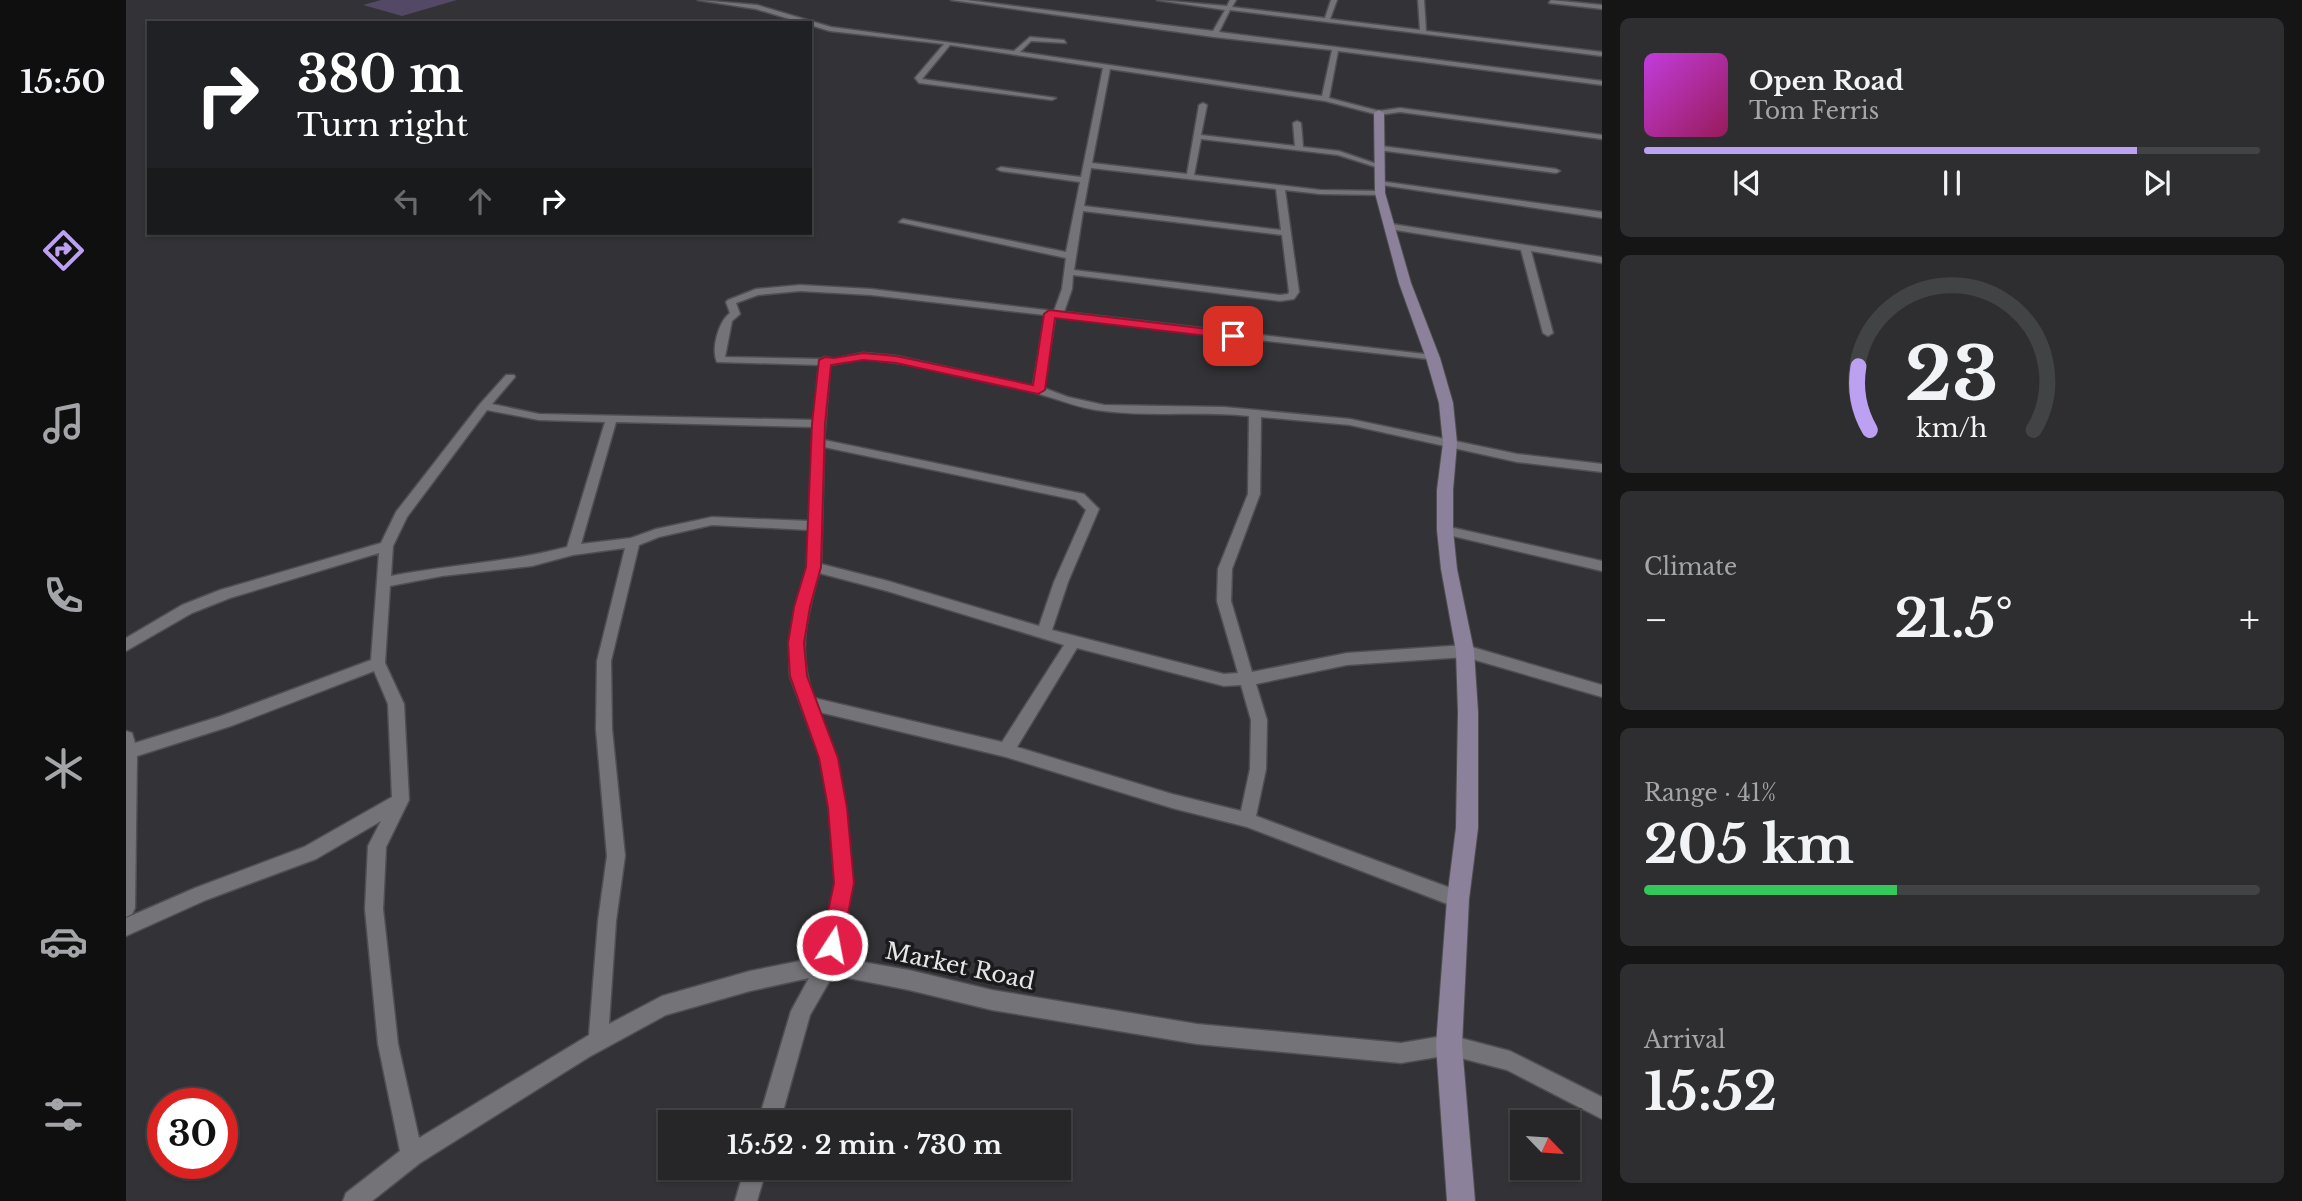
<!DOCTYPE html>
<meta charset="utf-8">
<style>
:root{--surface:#262628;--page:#2e2e30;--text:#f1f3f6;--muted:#a4a5a8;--line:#424345;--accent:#bca0f2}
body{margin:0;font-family:"Libre Baskerville",serif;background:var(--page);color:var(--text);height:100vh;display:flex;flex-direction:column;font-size:26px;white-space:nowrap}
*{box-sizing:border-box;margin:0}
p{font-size:23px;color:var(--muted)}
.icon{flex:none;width:38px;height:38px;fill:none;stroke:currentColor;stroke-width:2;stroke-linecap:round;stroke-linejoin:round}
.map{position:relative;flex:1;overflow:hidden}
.details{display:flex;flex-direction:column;gap:18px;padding:18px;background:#151516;width:700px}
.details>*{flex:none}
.guide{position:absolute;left:21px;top:21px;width:665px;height:214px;border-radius:0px;box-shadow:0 2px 5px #0004,0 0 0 2px var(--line);background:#202124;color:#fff;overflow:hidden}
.needle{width:46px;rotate:115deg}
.controls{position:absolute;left:1384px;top:1110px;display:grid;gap:14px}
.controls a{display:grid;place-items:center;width:70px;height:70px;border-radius:0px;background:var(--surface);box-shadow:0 2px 5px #0004,0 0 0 2px var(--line);font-size:35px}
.speed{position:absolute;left:21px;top:1088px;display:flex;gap:14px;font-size:35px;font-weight:700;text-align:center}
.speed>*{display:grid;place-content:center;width:91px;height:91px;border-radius:50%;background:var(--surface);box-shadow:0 2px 5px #0004,0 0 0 2px var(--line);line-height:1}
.speed .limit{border:10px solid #d22;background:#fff;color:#111}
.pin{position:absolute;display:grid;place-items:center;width:60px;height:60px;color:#fff;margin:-30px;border-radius:14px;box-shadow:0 4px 10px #0006}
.me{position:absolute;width:77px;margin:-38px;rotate:11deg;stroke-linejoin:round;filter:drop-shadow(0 0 5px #0008)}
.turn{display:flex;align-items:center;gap:24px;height:147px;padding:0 35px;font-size:32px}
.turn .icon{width:91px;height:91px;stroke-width:2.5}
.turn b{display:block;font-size:49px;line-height:60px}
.lanes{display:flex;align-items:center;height:66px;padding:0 35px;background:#0003;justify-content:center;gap:35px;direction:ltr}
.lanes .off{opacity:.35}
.big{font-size:52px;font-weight:700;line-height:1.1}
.details .widget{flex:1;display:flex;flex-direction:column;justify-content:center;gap:10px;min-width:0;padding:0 24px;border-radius:10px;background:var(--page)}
.details .dial{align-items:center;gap:0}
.dial svg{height:182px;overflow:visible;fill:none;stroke:var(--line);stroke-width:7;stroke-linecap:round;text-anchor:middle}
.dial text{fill:var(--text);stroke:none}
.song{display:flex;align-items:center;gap:21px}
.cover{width:84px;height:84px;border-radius:10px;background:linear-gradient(135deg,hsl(290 70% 55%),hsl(330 70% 35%))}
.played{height:7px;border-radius:4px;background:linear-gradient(90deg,var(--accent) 80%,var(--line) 80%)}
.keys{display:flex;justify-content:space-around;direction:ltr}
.heat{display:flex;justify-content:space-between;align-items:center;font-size:38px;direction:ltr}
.charge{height:10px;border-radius:5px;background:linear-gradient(90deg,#34c759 41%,var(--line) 0)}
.trip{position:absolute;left:532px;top:1110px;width:413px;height:70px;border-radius:0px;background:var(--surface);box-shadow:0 2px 5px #0004,0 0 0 2px var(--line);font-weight:700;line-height:70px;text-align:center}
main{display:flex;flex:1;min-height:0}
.menu{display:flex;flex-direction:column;width:126px;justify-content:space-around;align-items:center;background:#0f0f10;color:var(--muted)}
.menu .icon{width:49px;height:49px}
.menu .current{color:var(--accent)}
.menu b{font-size:32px;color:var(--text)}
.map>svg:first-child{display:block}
</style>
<main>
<nav class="menu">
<b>15:50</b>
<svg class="icon current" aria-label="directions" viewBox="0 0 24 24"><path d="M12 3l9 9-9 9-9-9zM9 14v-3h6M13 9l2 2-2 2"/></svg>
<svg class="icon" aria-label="music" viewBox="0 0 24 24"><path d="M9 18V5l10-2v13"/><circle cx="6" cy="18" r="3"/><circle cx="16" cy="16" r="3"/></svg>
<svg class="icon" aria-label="phone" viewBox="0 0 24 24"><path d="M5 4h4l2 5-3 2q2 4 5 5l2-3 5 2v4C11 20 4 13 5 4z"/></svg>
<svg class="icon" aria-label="climate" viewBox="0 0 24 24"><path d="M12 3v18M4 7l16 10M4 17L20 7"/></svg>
<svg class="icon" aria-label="car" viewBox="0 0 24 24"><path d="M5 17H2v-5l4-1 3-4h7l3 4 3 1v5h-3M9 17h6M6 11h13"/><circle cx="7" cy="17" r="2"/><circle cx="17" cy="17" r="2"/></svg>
<svg class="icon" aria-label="filters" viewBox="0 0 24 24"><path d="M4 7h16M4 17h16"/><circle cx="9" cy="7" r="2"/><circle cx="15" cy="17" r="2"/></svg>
</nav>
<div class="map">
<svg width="1476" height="1201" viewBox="0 0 1476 1201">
<rect width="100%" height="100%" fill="#333236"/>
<!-- green -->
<path fill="#534865" d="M255,0H331L276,16L237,5Z"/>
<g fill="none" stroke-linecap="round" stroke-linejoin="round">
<!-- street casing -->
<g stroke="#504e52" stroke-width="3">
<path id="street" d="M572,0L631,5L705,27L888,51L904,37L938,40L940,43L905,41L894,52L1196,96L1206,50L1088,37L825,0H841L1087,31L1099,10L1031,0L1101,6L1104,0H1110L1106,7L1199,18L1205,0H1211L1204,19L1294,30L1292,0H1298L1300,31L1476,52V56L1104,10L1093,32L1476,81V85L1212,51L1203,98L1253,111L1274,108L1476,135V139L1274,112L1253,115L1199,101L984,69L966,163L1061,174L1073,105L1077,103L1081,105L1075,135L1169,146L1167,123L1171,121L1175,123L1177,147L1213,151L1257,166L1253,168L1212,155L1075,139L1068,175L1194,190L1254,191L1258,193L1254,195L1194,194L1159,190L1173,292L1168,299L1154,301L947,275L946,289L938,312L1307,355L1311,356V360L929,317L918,388L942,397L978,405L1098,407L1224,419L1391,454L1476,464V472L1391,462L1224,425L1135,417L1134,494L1106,569L1105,601L1126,672L1221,653L1339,645L1476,685V697L1339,657L1221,665L1130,684L1141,720L1140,769L1130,816L1338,893L1341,899L1338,905L1332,908L1121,827L1046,808L880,757L693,712L710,758L719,808L727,883L713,958L783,970L866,990L1071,1024L1275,1043L1323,1035L1384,1051L1476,1097V1119L1381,1070L1323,1055L1275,1063L1071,1044L866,1010L783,990L707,975L684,1015L654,1122H632L665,1011L683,978L624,991L540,1015L463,1057L294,1163L246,1201H217L220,1193L274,1151L252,1044L239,909L242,846L255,821L190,859L80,900L0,936V918L69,888L178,847L266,797L262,704L248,671L105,726L11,756L9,908L6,914L0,917V731L6,733L9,743L95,716L245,660L253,553L104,598L66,613L0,651V638L56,605L94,590L255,543L270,512L354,404L380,375H388L389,377L366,404L413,414L688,420L693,365L591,362C585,350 592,322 604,313L600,302L602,300L630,289L674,285L745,289L928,311L936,289L940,258L773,222L777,219L940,252L954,182L875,171L871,169L875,167L955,177L977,68L824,45L796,79L930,98L926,100L793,83L789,78L818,44L704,31L684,25V23H677L630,9ZM965,168L1150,189L1155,230L958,206ZM957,211L1156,235L1163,292L1162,294L1154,295L948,270ZM674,291L745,295L919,315L907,386L770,356L737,353L708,359L699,357L695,359L599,357L606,321L614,314L610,303L632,295ZM737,359C794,364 851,377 906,392C930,398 953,409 978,411C1026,417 1075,411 1123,416L1122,494L1092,569L1091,601L1112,673L1098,674L926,630L942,582L973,509L958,494L698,440L704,365ZM361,410L413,420L479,422L441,547C384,562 323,565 265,576L267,546L281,517ZM490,422L687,427L683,521L586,517L530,529L505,538L455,544ZM698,447L950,500L960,510L928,582L913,626L762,581L695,564ZM586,525L683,530L681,567L669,607L663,643L664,676L694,758L703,808L709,883L694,957L624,971L536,996L483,1024L490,921L499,856L486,729L485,661L513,545L533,537ZM499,548L471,661L470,729L481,856L472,921L463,1035L293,1138L272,1044L257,909L260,847L283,800L278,704L259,663L264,586L316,576L406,566L447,555ZM693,573L761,591L938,645L876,742L688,698C671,653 680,618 693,573ZM951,648L1098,686L1115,685L1125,720L1124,769L1115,811L1046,794L891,747Z
M1425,0L1476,5V9L1423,3Z
M1255,146L1430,169L1434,171L1430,173L1252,150V146Z
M1253,181L1476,212V218L1256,185H1253Z
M1266,224L1476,257V263L1405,251L1427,333L1422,336L1417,333L1395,250L1263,229V225Z
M1319,526L1476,561V571L1314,533L1312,530Z
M619,1167H641L631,1201H609Z"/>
</g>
<!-- secondary casing -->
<g stroke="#504e52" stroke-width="2">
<path id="secondary" d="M1253,110L1258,113L1259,193L1285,283L1314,358L1327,403L1331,443L1327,490V530L1331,569L1348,651L1352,712V828L1343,899L1336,1045L1349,1201H1321L1310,1045L1321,899L1330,828L1332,712L1330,651L1315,569L1311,530V490L1317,443L1313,403L1300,358L1273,283L1249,193L1248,113Z"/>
</g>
<!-- street -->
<use href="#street" fill="#747377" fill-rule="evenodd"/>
<!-- secondary -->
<use href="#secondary" fill="#8b819b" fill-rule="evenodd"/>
</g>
<!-- route -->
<path fill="#e11d48" stroke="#92132f" stroke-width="2" d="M923,310L1107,332L1113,336L1107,339L929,318L919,390L912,394L770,363L737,360L705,365L699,424L695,567L684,607L678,643L681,676L712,758L721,808L728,883L716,945L713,952L706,955L698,952L695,945L708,883L702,808L693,758L664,676L662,643L668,607L680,567L686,424L693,360L699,357L708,358L737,353L770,356L907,385L918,314Z"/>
<g text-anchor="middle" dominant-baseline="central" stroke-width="7" stroke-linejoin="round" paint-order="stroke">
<!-- near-street labels -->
<g font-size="23" fill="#e6e5e8" stroke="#1a1a1c">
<text transform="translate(834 966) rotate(12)">Market Road</text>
</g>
</g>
</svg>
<div class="controls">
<a><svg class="needle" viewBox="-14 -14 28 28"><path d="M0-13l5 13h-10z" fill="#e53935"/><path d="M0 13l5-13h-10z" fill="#a4a5a8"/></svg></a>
</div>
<div class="speed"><div class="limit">30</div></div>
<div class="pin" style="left:1107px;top:336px;background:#d93025"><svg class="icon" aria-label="arrive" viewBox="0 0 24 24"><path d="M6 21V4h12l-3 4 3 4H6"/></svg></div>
<svg class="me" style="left:706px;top:945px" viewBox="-20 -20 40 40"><circle r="17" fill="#e11d48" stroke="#fff" stroke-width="3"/><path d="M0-11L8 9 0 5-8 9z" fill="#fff"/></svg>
<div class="trip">15:52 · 2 min · 730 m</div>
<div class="guide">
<div class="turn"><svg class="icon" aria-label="right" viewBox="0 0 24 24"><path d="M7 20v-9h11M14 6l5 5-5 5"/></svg><div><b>380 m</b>Turn right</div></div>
<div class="lanes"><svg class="icon off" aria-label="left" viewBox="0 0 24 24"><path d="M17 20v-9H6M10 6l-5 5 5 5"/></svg><svg class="icon off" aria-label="ahead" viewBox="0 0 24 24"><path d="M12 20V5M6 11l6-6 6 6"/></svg><svg class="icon" aria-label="right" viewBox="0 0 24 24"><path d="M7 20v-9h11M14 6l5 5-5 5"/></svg></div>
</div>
</div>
<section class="details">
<div class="widget">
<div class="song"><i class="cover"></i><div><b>Open Road</b><p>Tom Ferris</p></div></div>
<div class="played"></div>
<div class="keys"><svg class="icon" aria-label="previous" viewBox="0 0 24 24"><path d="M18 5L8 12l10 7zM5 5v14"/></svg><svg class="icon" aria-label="pause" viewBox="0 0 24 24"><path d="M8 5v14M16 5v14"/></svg><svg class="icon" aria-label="next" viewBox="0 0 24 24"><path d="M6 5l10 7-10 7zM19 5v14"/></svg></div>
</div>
<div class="widget dial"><svg viewBox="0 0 100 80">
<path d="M14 69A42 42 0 1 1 86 69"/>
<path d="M14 69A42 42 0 0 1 9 41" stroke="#bca0f2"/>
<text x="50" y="56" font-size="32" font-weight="700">23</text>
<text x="50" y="72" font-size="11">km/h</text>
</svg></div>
<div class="widget"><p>Climate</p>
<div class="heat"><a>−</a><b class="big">21.5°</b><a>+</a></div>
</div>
<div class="widget"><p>Range · 41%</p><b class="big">205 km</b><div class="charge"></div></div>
<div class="widget"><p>Arrival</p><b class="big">15:52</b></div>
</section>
</main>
